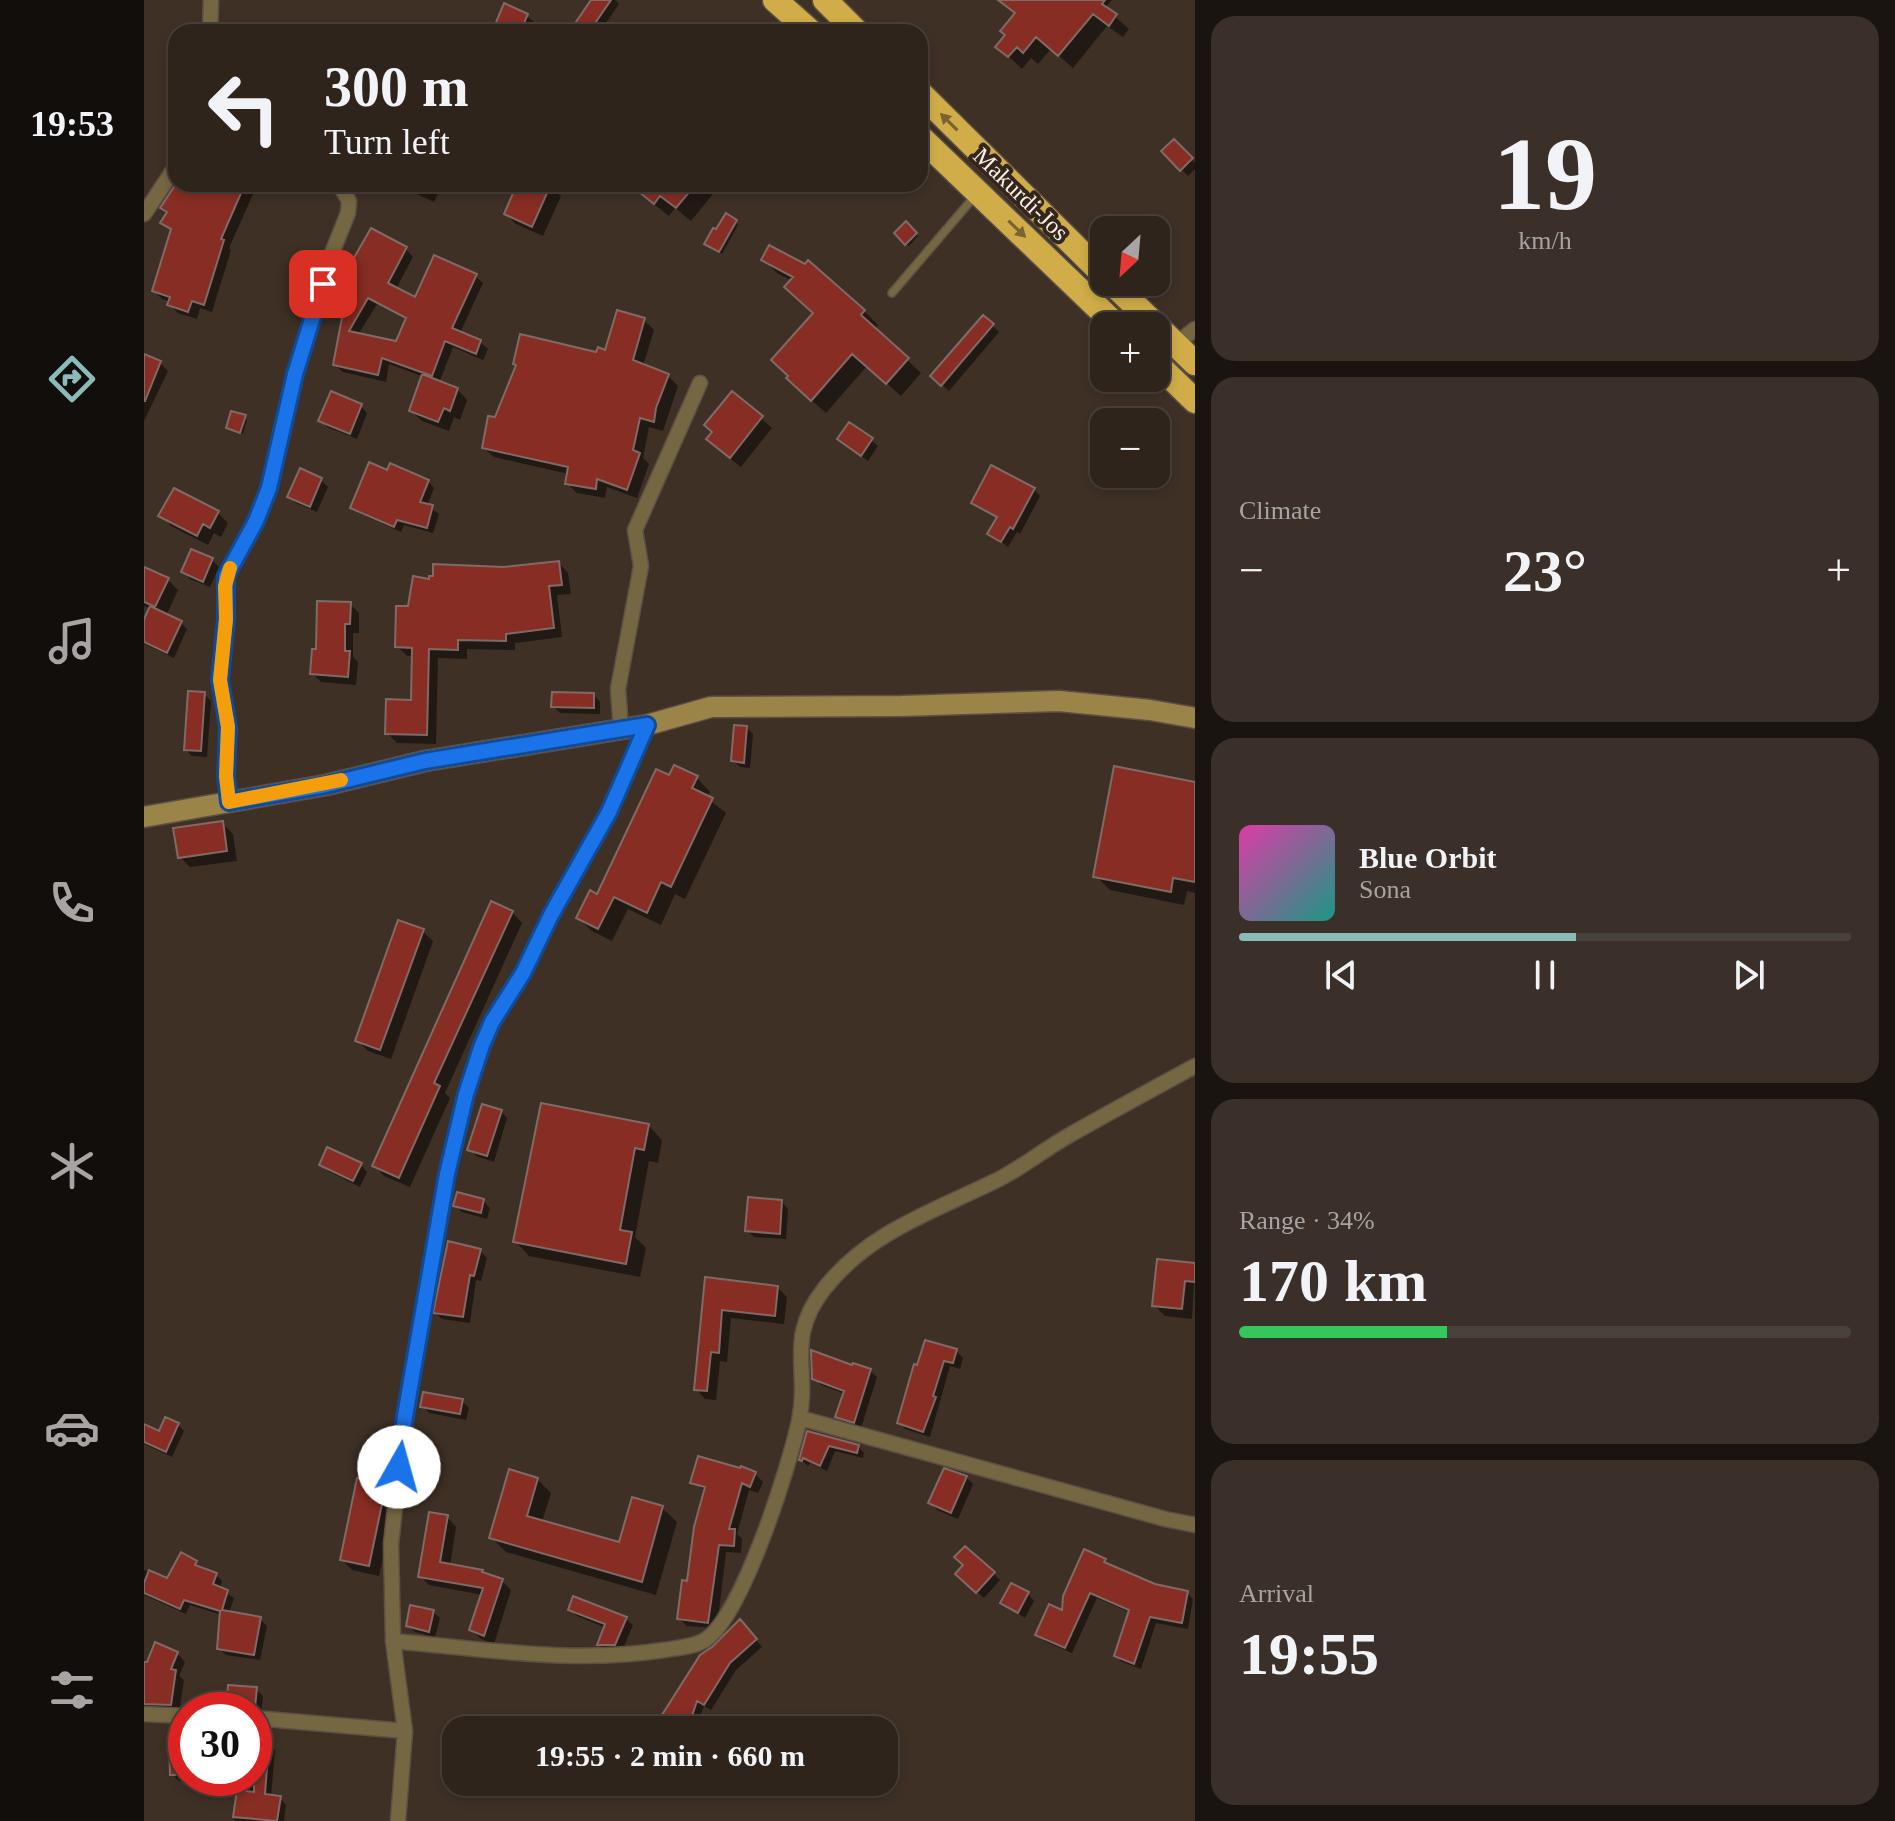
<!DOCTYPE html>
<meta charset="utf-8">
<style>
:root{--surface:#2e241c;--page:#3a3029;--text:#f1f3f6;--muted:#a7a4a3;--line:#49413b;--accent:#8bbbb9}
body{margin:0;font-family:"Times New Roman",serif;background:var(--page);color:var(--text);height:100vh;display:flex;flex-direction:column;font-size:30px;white-space:nowrap}
*{box-sizing:border-box;margin:0}
p{font-size:26px;color:var(--muted)}
.icon{flex:none;width:44px;height:44px;fill:none;stroke:currentColor;stroke-width:2;stroke-linecap:round;stroke-linejoin:round}
.map{position:relative;flex:1;overflow:hidden}
.drawer{display:flex;flex-direction:column;gap:16px;padding:16px;background:#19140f;width:700px}
.drawer>*{flex:none}
.banner{position:absolute;left:24px;top:24px;width:760px;height:168px;border-radius:24px;box-shadow:0 4px 12px #0003,0 0 0 2px var(--line);background:#2e241c;color:var(--text);overflow:hidden}
.needle{width:52px;rotate:206deg}
.controls{position:absolute;left:946px;top:216px;display:grid;gap:16px}
.controls a{display:grid;place-items:center;width:80px;height:80px;border-radius:16px;background:var(--surface);box-shadow:0 4px 12px #0003,0 0 0 2px var(--line);font-size:40px}
.speed{position:absolute;left:24px;top:1692px;display:flex;gap:16px;font-size:40px;font-weight:700;text-align:center}
.speed>*{display:grid;place-content:center;width:104px;height:104px;border-radius:50%;background:var(--surface);box-shadow:0 4px 12px #0003,0 0 0 2px var(--line);line-height:1}
.speed .limit{border:12px solid #d22;background:#fff;color:#111}
.pin{position:absolute;display:grid;place-items:center;width:68px;height:68px;color:#fff;margin:-34px;border-radius:16px;box-shadow:0 4px 12px #0006}
.me{position:absolute;width:88px;margin:-44px;rotate:7deg;stroke-linejoin:round;filter:drop-shadow(0 0 6px #0008)}
.turn{display:flex;align-items:center;gap:28px;height:168px;padding:0 24px;font-size:36px}
.turn .icon{width:104px;height:104px;stroke-width:2.5}
.turn b{display:block;font-size:56px;line-height:68px}
.big{font-size:60px;font-weight:800;line-height:1.1}
.drawer .widget{flex:1;display:flex;flex-direction:column;justify-content:center;gap:12px;min-width:0;padding:0 28px;border-radius:24px;background:var(--page)}
.drawer .dial{align-items:center;gap:0}
.dial b{font-size:104px;line-height:1}
.song{display:flex;align-items:center;gap:24px}
.cover{width:96px;height:96px;border-radius:12px;background:linear-gradient(135deg,hsl(320 70% 55%),hsl(170 70% 35%))}
.played{height:8px;border-radius:4px;background:linear-gradient(90deg,var(--accent) 55%,var(--line) 55%)}
.keys{display:flex;justify-content:space-around;direction:ltr}
.heat{display:flex;justify-content:space-between;align-items:center;font-size:44px;direction:ltr}
.charge{height:12px;border-radius:6px;background:linear-gradient(90deg,#34c759 34%,var(--line) 0)}
.trip{position:absolute;left:298px;top:1716px;width:456px;height:80px;border-radius:24px;background:var(--surface);box-shadow:0 4px 12px #0003,0 0 0 2px var(--line);font-weight:800;line-height:80px;text-align:center}
main{display:flex;flex:1;min-height:0}
.tabs{display:flex;flex-direction:column;width:144px;justify-content:space-around;align-items:center;background:#120e0b;color:var(--muted)}
.tabs .icon{width:56px;height:56px}
.tabs .selected{color:var(--accent)}
.tabs b{font-size:36px;color:var(--text)}
.map>svg:first-child{display:block}
</style>
<main>
<nav class="tabs">
<b>19:53</b>
<svg class="icon selected" aria-label="directions" viewBox="0 0 24 24"><path d="M12 3l9 9-9 9-9-9zM9 14v-3h6M13 9l2 2-2 2"/></svg>
<svg class="icon" aria-label="music" viewBox="0 0 24 24"><path d="M9 18V5l10-2v13"/><circle cx="6" cy="18" r="3"/><circle cx="16" cy="16" r="3"/></svg>
<svg class="icon" aria-label="phone" viewBox="0 0 24 24"><path d="M5 4h4l2 5-3 2q2 4 5 5l2-3 5 2v4C11 20 4 13 5 4z"/></svg>
<svg class="icon" aria-label="climate" viewBox="0 0 24 24"><path d="M12 3v18M4 7l16 10M4 17L20 7"/></svg>
<svg class="icon" aria-label="car" viewBox="0 0 24 24"><path d="M5 17H2v-5l4-1 3-4h7l3 4 3 1v5h-3M9 17h6M6 11h13"/><circle cx="7" cy="17" r="2"/><circle cx="17" cy="17" r="2"/></svg>
<svg class="icon" aria-label="filters" viewBox="0 0 24 24"><path d="M4 7h16M4 17h16"/><circle cx="9" cy="7" r="2"/><circle cx="15" cy="17" r="2"/></svg>
</nav>
<div class="map">
<svg width="1051" height="1821" viewBox="0 0 1051 1821">
<rect width="100%" height="100%" fill="#3e3025"/>
<!-- shadow -->
<path fill="#0007" fill-rule="evenodd" d="M450,0H471L475,4L456,32H428Z
M870,0H968L961,8L985,29L979,37L963,26L929,68L907,49L894,64L887,58L878,69L854,47L863,36L873,14Z
M383,16L390,22L386,32H352Z
M1030,142L1051,163V169L1044,176L1020,151Z
M34,184H102L110,192L85,248L87,250L68,312L56,308L53,319L34,313L26,305L27,302L18,299L10,291L39,195Z
M267,184H298L290,202L273,194L266,187Z
M375,184H403L417,196L399,236L372,224L362,214Z
M484,184H577L547,221L531,208L525,216Z
M591,222L594,225L578,254L566,246L572,232Z
M762,224L774,236L765,246L752,233Z
M262,249L269,257L252,289L272,300L331,276L339,283L316,333L336,342L344,349L339,360L309,347L295,383L313,389L323,400L316,420L310,417L305,431L278,421L267,411L280,377L245,364L242,382L199,372L191,365L202,310L186,299ZM233,304L263,320L253,343L214,335Z
M619,259L661,266L664,263L720,311L734,325L730,329L777,373L757,396L723,366L682,413L658,392L671,313L648,281L633,273Z
M839,317L855,332L805,391L795,382Z
M500,320L510,330L499,366L524,376L534,386L519,431L505,427L499,458L505,464L493,498L463,487L461,498L433,493L423,483L425,474L350,457L340,448L352,420L453,354L462,352Z
M0,357L16,363L24,371L0,421Z
M588,393L628,428L597,467L575,450Z
M217,406L223,413L213,439L183,427L177,420Z
M101,417L103,420L99,434L84,428Z
M727,440L734,446L724,461L702,445Z
M244,472L284,481L290,488L283,506L295,514L289,533L260,525L257,532L215,513L208,507Z
M177,480L184,487L173,512L152,503L146,496Z
M890,489L896,496L876,534L873,532L864,547L846,533L855,519L829,503Z
M74,513L84,523L77,537L70,533L64,545L27,526L17,515Z
M68,560L75,567L66,587L46,579L40,572Z
M415,563L424,573L427,594L413,595L418,637L371,643V650L323,649V659L294,658L292,744L253,743L243,733L269,702L270,656H263L253,646L266,608L287,581Z
M0,569L24,580L34,590L22,616L36,622L43,629L30,658L0,644V623L7,609L0,606Z
M206,604L215,613V633H209V657L214,662L212,685L177,682L168,673L174,651Z
M60,694L67,701L63,757L48,756L42,750Z
M450,695L456,702V714L416,713L409,706Z
M603,728L609,734L606,768L596,767L589,761Z
M526,778H553L566,792L563,798L582,813L541,899L531,894L517,925L484,909L468,941L448,931L434,918L453,896Z
M1051,784V893L1043,891L1040,905L966,890L952,876Z
M78,823L89,834L93,861L46,867L36,857Z
M368,912L378,923L301,1093L306,1098L266,1187L240,1176L230,1165Z
M278,931L289,941L247,1059L224,1051L213,1040Z
M357,1111L363,1118L350,1162L332,1156L326,1149Z
M504,1125L518,1140L514,1163L505,1161L491,1237L502,1248L496,1277L385,1256L371,1241Z
M177,1165H217L223,1172L216,1187L184,1171Z
M339,1201L346,1208L343,1219L318,1212L312,1206Z
M638,1202L644,1209L642,1239L610,1237L603,1230Z
M336,1251L343,1258L337,1281L332,1280L326,1323L298,1319L291,1312Z
M1051,1265L1048,1319L1021,1316L1010,1305Z
M563,1279L634,1288L643,1297L640,1324L587,1318L583,1362L576,1361L572,1400L561,1399L552,1389Z
M812,1351L819,1358L816,1369L806,1366L786,1437L761,1429L755,1422L771,1367Z
M726,1371L733,1377L717,1428L700,1424L694,1417L701,1394L677,1385L670,1378Z
M318,1401L325,1408L322,1420L285,1413L279,1406Z
M33,1424L40,1431L28,1457L0,1444V1426L16,1433Z
M664,1434L714,1446L720,1453L719,1458L691,1451L683,1471L666,1463L664,1466L657,1460Z
M611,1474L619,1482L614,1493L605,1490L593,1534L598,1539L597,1553L582,1552L573,1628L543,1626L535,1618L545,1583L562,1491L549,1482Z
M822,1477L829,1484L814,1519L793,1510L787,1503Z
M393,1479L407,1493L398,1522L477,1545L489,1500L518,1508L533,1522L512,1595L362,1552L348,1538Z
M241,1487L252,1497L235,1576L208,1570L198,1560Z
M303,1517L312,1527L306,1566L338,1571L358,1581L367,1590L350,1644L337,1639L327,1630L339,1595L285,1585L276,1576Z
M822,1548L856,1580L840,1598L814,1574L822,1566Z
M960,1561L967,1567L1010,1586L1043,1593L1049,1599L1044,1629L1012,1623L997,1669L978,1662L972,1656L987,1613L953,1598L928,1653L900,1641L894,1634L919,1613Z
M52,1563L58,1569L72,1575L78,1581L76,1589L90,1598L85,1613L116,1619L123,1626L116,1660L82,1655L75,1648L78,1615L46,1605L42,1614L0,1595V1570L24,1581Z
M884,1594L890,1601L881,1618L858,1603Z
M426,1610L482,1619L489,1625L478,1651H461L455,1644L462,1628L433,1616Z
M289,1612L296,1618L291,1637L271,1632L264,1626Z
M602,1628L618,1647L592,1670L567,1710L560,1706L551,1730H541L525,1724L519,1718Z
M33,1653L41,1662L35,1676L40,1680L35,1713L0,1714V1664Z
M112,1689L119,1696L117,1715L110,1717V1710L84,1709Z
M402,1721L431,1730H399Z
M42,1742V1778H67V1780L35,1781L28,1774Z
M110,1742L124,1743L131,1750L127,1797L136,1798L142,1805L140,1821H90L97,1780L95,1778H110Z
M429,1782H451L448,1789Z"/>
<!-- building -->
<path fill="#872d23" stroke="#806a66" stroke-width="2" fill-rule="evenodd" d="M447,0H467L445,32H425Z
M854,0H961L958,4L973,14L965,26L949,14L914,56L892,37L879,53L873,47L864,57L851,47L861,35L856,31L871,13Z
M360,3L384,14L376,32H348Z
M1030,139L1049,158L1036,171L1017,151Z
M32,184H101L77,239L80,240L60,305L48,301L44,312L23,305L26,297L8,291L27,229L16,223L23,212L16,208Z
M373,184H407L388,227L360,214Z
M485,184H552L532,208L516,196L510,204Z
M582,213L593,220L575,252L560,244L569,228L572,229Z
M762,221L773,233L761,245L750,233Z
M227,228L263,247L244,283L271,297L290,255L333,274L308,328L337,340L332,354L301,341L288,376L238,358L234,375L189,365L200,307L184,300L189,285L197,289L207,263ZM224,298L262,318L252,341L205,331Z
M625,245L661,264L664,260L721,310L717,315L765,358L742,384L708,354L667,401L642,378L644,376L627,360L669,313L640,287L649,277L617,260Z
M473,310L501,318L489,360L525,374L512,408L510,422L496,418L489,450L496,453L483,490L453,479L452,489L421,484L424,467L338,448L344,416L351,417L372,365L369,364L376,334L452,352L454,347L461,350Z
M839,315L850,324L797,386L786,376Z
M0,354L17,361L1,401H0Z
M278,374L314,388L306,411L300,408L294,422L265,411Z
M187,391L218,404L206,434L174,421Z
M588,391L619,416L586,458L562,439L568,432L560,425Z
M87,411L102,415L96,433L82,428Z
M705,422L729,438L717,456L693,439Z
M225,462L243,470L246,463L285,480L276,502L289,505L283,528L253,520L250,527L206,508Z
M847,465L891,488L869,529L866,527L857,542L843,534L853,517L827,503Z
M156,468L178,478L166,507L143,497Z
M30,488L75,511L66,528L59,524L53,536L14,516Z
M47,549L69,558L59,582L37,572Z
M415,561L418,585L405,586L410,628L362,634V641L314,640V650L285,649L283,735L241,734L242,699L267,700L268,648L251,647L252,606H264L269,576L285,579V576H289V564L360,567Z
M0,567L25,578L11,607L0,602Z
M173,601L207,602L206,624H201V651H206L204,677L166,674L168,649H172Z
M6,606L38,621L23,653L0,642V619Z
M44,691L61,692L57,751L40,750Z
M408,692L450,693V708L407,707Z
M590,725L603,726L600,763L587,761Z
M530,765L554,776L548,788L569,798L527,887L517,882L503,913L470,897L454,929L432,918L446,890L453,894L512,769L525,775Z
M970,766L1051,782V882L1029,878L1027,892L949,877Z
M79,821L83,851L34,858L29,828Z
M347,901L369,911L290,1083L296,1086L255,1178L228,1166Z
M254,920L280,929L236,1050L211,1041Z
M397,1103L505,1124L500,1150L491,1148L476,1230L488,1232L482,1264L369,1242Z
M338,1104L358,1110L343,1156L323,1150Z
M183,1147L218,1163L209,1181L175,1165Z
M313,1192L340,1199L337,1213L309,1206Z
M604,1197L638,1200L636,1234L601,1231Z
M304,1241L337,1249L330,1276L326,1275L319,1317L289,1313Z
M1013,1259L1051,1263V1282L1041,1281L1038,1309L1008,1306Z
M561,1277L634,1286L631,1316L578,1310L575,1353L567,1352L563,1391L550,1390Z
M781,1340L813,1349L809,1363L800,1361L789,1396L792,1397L779,1432L753,1423L770,1364L773,1365Z
M667,1350L708,1365L709,1363L727,1369L710,1423L691,1417L700,1391L668,1379Z
M279,1392L319,1399L316,1414L276,1407Z
M21,1417L35,1423L22,1452L0,1442V1424L15,1431Z
M663,1431L715,1445L713,1453L685,1446L676,1466L659,1458L658,1461L655,1460Z
M554,1456L596,1468L597,1466L612,1472L606,1487L598,1483L585,1529H591L590,1546L575,1545L564,1623L533,1619L538,1580L543,1581L550,1527L561,1487L546,1483Z
M800,1468L823,1476L807,1513L784,1503Z
M365,1469L394,1478L383,1516L475,1542L488,1497L519,1506L498,1582L345,1538Z
M213,1478L242,1485L225,1566L196,1560Z
M285,1512L304,1515L296,1562L339,1570L338,1572L359,1579L340,1636L325,1630L339,1588L274,1577Z
M821,1546L851,1572L832,1593L811,1574L819,1565L810,1557Z
M940,1549L962,1559L960,1562L1011,1584L1044,1591L1038,1623L1006,1617L990,1664L970,1656L985,1610L946,1593L921,1648L891,1635L905,1604L918,1610L919,1596Z
M37,1552L53,1561L51,1565L73,1573L69,1584L84,1590L78,1610L117,1617L110,1655L73,1649L76,1611L40,1600L36,1609L0,1593V1583L5,1570L23,1578Z
M867,1583L885,1592L874,1613L856,1603Z
M429,1596L483,1617L471,1645H453L461,1624L424,1610Z
M266,1605L290,1610L285,1632L262,1626Z
M596,1619L613,1639L586,1663L560,1705L553,1701L544,1728L516,1718L556,1655L568,1647Z
M11,1642L34,1652L27,1669L32,1670L27,1705L0,1704V1662H3Z
M84,1685L113,1687L111,1708L82,1710Z
M42,1740V1775H26L25,1741Z
M110,1740L125,1741L121,1794L137,1796L133,1821L89,1817L93,1790L110,1792Z"/>
<g fill="none" stroke-linecap="round" stroke-linejoin="round">
<!-- lane casing -->
<g stroke="#5c4f44" stroke-width="10">
<path id="lane" d="M748,293L830,197"/>
</g>
<!-- street casing -->
<g stroke="#5c4f44" stroke-width="17">
<path id="street" d="M66,32L67,0
M0,214L32,166
M1032,344L1051,329
M477,729L474,689L497,566L491,530L556,383
M85,802L82,776L84,727L76,680L82,619V576L112,521L125,488L151,374L188,253L204,213L205,201L195,184
M656,1418L1021,1519L1051,1525
M249,1641C339,1649 430,1664 520,1650C532,1648 550,1647 561,1640C598,1617 645,1467 655,1421C666,1368 641,1339 680,1289C726,1230 794,1210 857,1178C880,1166 901,1149 924,1136C966,1112 1009,1089 1051,1066
M0,1714L42,1716
M110,1718L261,1731
M254,1821L261,1731L249,1641L247,1544L261,1416L303,1174L322,1094L348,1022L379,973L407,915L465,812L503,725"/>
</g>
<!-- secondary casing -->
<g stroke="#5c4f44" stroke-width="23">
<path id="secondary" d="M0,817L182,785L281,761L503,725L567,707L758,706L915,701L1006,710L1051,718"/>
</g>
<!-- highway casing -->
<g stroke="#5c4f44" stroke-width="27">
<path id="highway" d="M631,0L667,32
M681,0L713,32
M776,93L960,275
M776,137L973,326
M967,282L1051,363
M1012,363L1051,401"/>
</g>
<!-- lane -->
<use href="#lane" stroke="#756742" stroke-width="7"/>
<!-- street -->
<use href="#street" stroke="#756742" stroke-width="14"/>
<!-- secondary -->
<use href="#secondary" stroke="#9a8447" stroke-width="20"/>
<!-- highway -->
<use href="#highway" stroke="#d0ad48" stroke-width="24"/>
</g>
<!-- one-way arrows -->
<defs><path id="oneway-solid" d="M-6-.8H1V-3.2L6.5 0L1 3.2V.8H-6Z" transform="scale(2)"/></defs>
<g fill="#7a632f">
<use href="#oneway-solid" transform="translate(805 122) rotate(-135)"/>
<use href="#oneway-solid" transform="translate(873 229) rotate(44)"/>
</g>
<g fill="none" stroke-linecap="round" stroke-linejoin="round">
<!-- route casing -->
<g stroke="#114b97" stroke-width="20">
<path id="route" d="M179,284L151,374L125,488L112,521L82,576V619L76,680L84,727L82,776L85,802L182,785L281,761L503,725L465,812L407,915L379,973L348,1022L338,1045L322,1094L303,1174L261,1416L255,1467"/>
</g>
<!-- route -->
<use href="#route" stroke="#1a73e8" stroke-width="14"/>
<!-- slow -->
<path stroke="#f59e0b" stroke-width="14" d="M86,568L81,586L82,619L76,680L84,727L82,776L85,802L197,780"/>
</g>
<g text-anchor="middle" dominant-baseline="central" stroke-width="8" stroke-linejoin="round" paint-order="stroke">
<!-- street labels -->
<g font-size="24" fill="#f9efe8" stroke="#34261b">
<text transform="translate(877 194) rotate(44)">Makurdi-Jos</text>
</g>
</g>
</svg>
<div class="controls">
<a><svg class="needle" viewBox="-14 -14 28 28"><path d="M0-13l5 13h-10z" fill="#e53935"/><path d="M0 13l5-13h-10z" fill="#a7a4a3"/></svg></a>
<a>+</a>
<a>−</a>
</div>
<div class="speed"><div class="limit">30</div></div>
<div class="pin" style="left:179px;top:284px;background:#d93025"><svg class="icon" aria-label="arrive" viewBox="0 0 24 24"><path d="M6 21V4h12l-3 4 3 4H6"/></svg></div>
<svg class="me" style="left:255px;top:1467px" viewBox="-20 -20 40 40"><circle r="19" fill="#fff"/><path d="M0-13L10 11 0 6-10 11z" fill="#1a73e8"/></svg>
<div class="trip">19:55 · 2 min · 660 m</div>
<div class="banner">
<div class="turn"><svg class="icon" aria-label="left" viewBox="0 0 24 24"><path d="M17 20v-9H6M10 6l-5 5 5 5"/></svg><div><b>300 m</b>Turn left</div></div>
</div>
</div>
<section class="drawer">
<div class="widget dial"><b>19</b><p>km/h</p></div>
<div class="widget"><p>Climate</p>
<div class="heat"><a>−</a><b class="big">23°</b><a>+</a></div>
</div>
<div class="widget">
<div class="song"><i class="cover"></i><div><b>Blue Orbit</b><p>Sona</p></div></div>
<div class="played"></div>
<div class="keys"><svg class="icon" aria-label="previous" viewBox="0 0 24 24"><path d="M18 5L8 12l10 7zM5 5v14"/></svg><svg class="icon" aria-label="pause" viewBox="0 0 24 24"><path d="M8 5v14M16 5v14"/></svg><svg class="icon" aria-label="next" viewBox="0 0 24 24"><path d="M6 5l10 7-10 7zM19 5v14"/></svg></div>
</div>
<div class="widget"><p>Range · 34%</p><b class="big">170 km</b><div class="charge"></div></div>
<div class="widget"><p>Arrival</p><b class="big">19:55</b></div>
</section>
</main>
